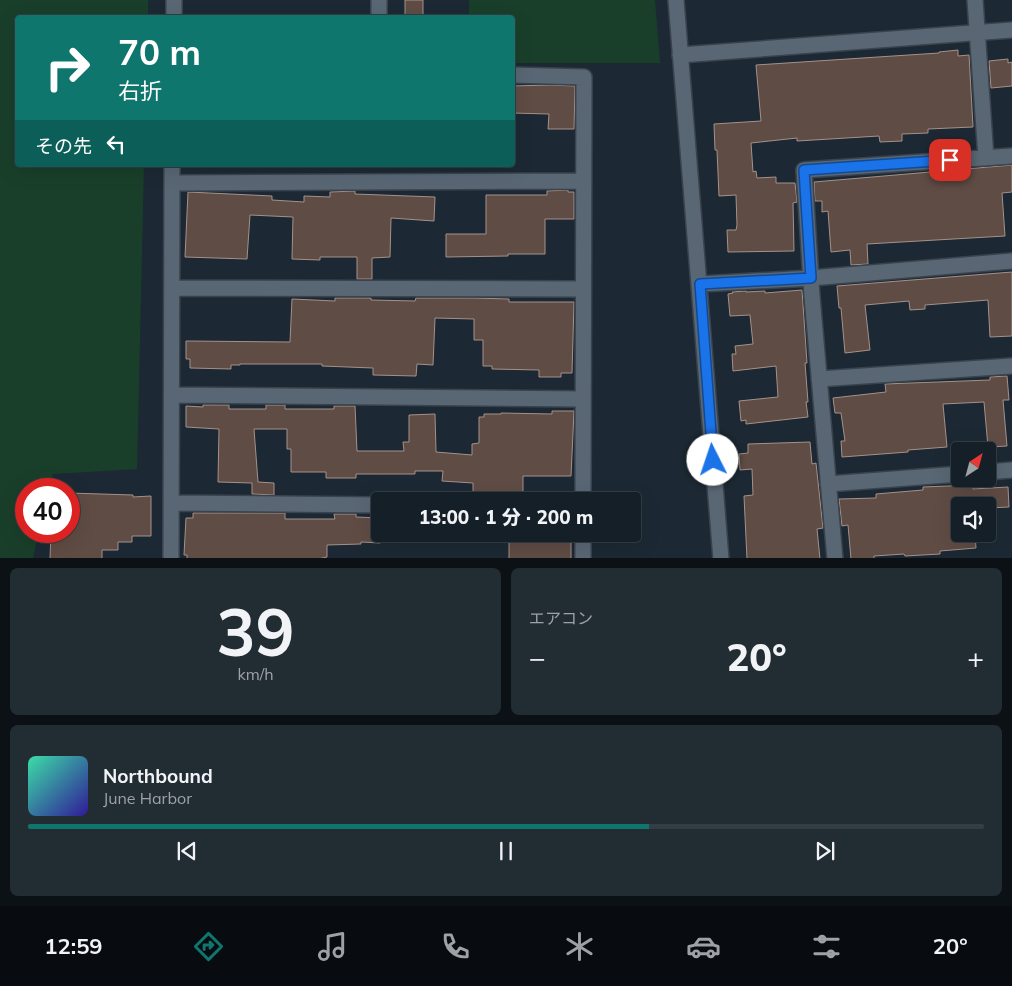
<!DOCTYPE html>
<html lang="ja">
<meta charset="utf-8">
<style>
:root{--surface:#151f27;--page:#222c33;--text:#f1f3f6;--muted:#9da2a7;--line:#343d44;--accent:#0f766e}
body{margin:0;font-family:Mulish,"Noto Sans JP",sans-serif;background:var(--page);color:var(--text);height:100vh;display:flex;flex-direction:column;font-size:19px;white-space:nowrap}
*{box-sizing:border-box;margin:0}
p{font-size:16px;color:var(--muted)}
.icon{flex:none;width:28px;height:28px;fill:none;stroke:currentColor;stroke-width:2;stroke-linecap:round;stroke-linejoin:round}
.map{position:relative;height:558px;overflow:hidden}
.panel{display:flex;flex-direction:column;gap:10px;padding:10px;background:#0c1115;flex:1}
.panel>*{flex:none}
.top-card{position:absolute;left:15px;top:15px;width:500px;height:152px;border-radius:5px;box-shadow:0 5px 20px #0002,0 0 0 1px var(--line);background:#0f766e;color:#fff;overflow:hidden}
.needle{width:32px;rotate:36deg}
.tools{position:absolute;left:951px;top:442px;display:grid;gap:10px}
.tools a{display:grid;place-items:center;width:45px;height:45px;border-radius:5px;background:var(--surface);box-shadow:0 5px 20px #0002,0 0 0 1px var(--line);font-size:25px}
.speed{position:absolute;left:15px;top:478px;display:flex;gap:10px;font-size:25px;font-weight:700;text-align:center}
.speed>*{display:grid;place-content:center;width:65px;height:65px;border-radius:50%;background:var(--surface);box-shadow:0 5px 20px #0002,0 0 0 1px var(--line);line-height:1}
.speed .limit{border:8px solid #d22;background:#fff;color:#111}
.pin{position:absolute;display:grid;place-items:center;width:42px;height:42px;color:#fff;margin:-21px;border-radius:10px;box-shadow:0 2px 8px #0006}
.me{position:absolute;width:55px;margin:-28px;rotate:356deg;stroke-linejoin:round;filter:drop-shadow(0 0 4px #0008)}
.turn{display:flex;align-items:center;gap:18px;height:105px;padding:0 20px;font-size:22px}
.turn .icon{width:65px;height:65px;stroke-width:2.5}
.turn b{display:block;font-size:35px;line-height:42px}
.then{display:flex;align-items:center;height:48px;padding:0 20px;background:#0003;gap:10px;font-size:19px}
.big{font-size:38px;font-weight:800;line-height:1.1}
.panel .card{flex:1;display:flex;flex-direction:column;justify-content:center;gap:8px;min-width:0;padding:0 18px;border-radius:8px;background:var(--page)}
.panel .dial{align-items:center;gap:0}
.dial b{font-size:65px;line-height:1}
.song{display:flex;align-items:center;gap:15px}
.cover{width:60px;height:60px;border-radius:8px;background:linear-gradient(135deg,hsl(160 70% 55%),hsl(250 70% 35%))}
.played{height:5px;border-radius:2px;background:linear-gradient(90deg,var(--accent) 65%,var(--line) 65%)}
.keys{display:flex;justify-content:space-around;direction:ltr}
.heat{display:flex;justify-content:space-between;align-items:center;font-size:28px;direction:ltr}
.panel .tiles{flex:1;display:grid;gap:10px;grid-template-columns:1fr 1fr}
.card:last-child{grid-column:span 2}
.trip{position:absolute;left:371px;top:492px;width:270px;height:50px;border-radius:5px;background:var(--surface);box-shadow:0 5px 20px #0002,0 0 0 1px var(--line);font-weight:800;line-height:50px;text-align:center}
.tab-bar{display:flex;height:80px;justify-content:space-around;align-items:center;background:#080c10;color:var(--muted)}
.tab-bar .icon{width:35px;height:35px}
.tab-bar .selected{color:var(--accent)}
.tab-bar b{font-size:22px;color:var(--text)}
.map>svg:first-child{display:block}
</style>
<div class="map">
<svg width="1012" height="559" viewBox="0 0 1012 559">
<rect width="100%" height="100%" fill="#1c2934"/>
<!-- green -->
<path fill="#193f2a" d="M0,0H148V17L18,18V165H144L137,469L53,474L49,489H26V531H39L33,558H0Z
M469,0H655L660,63H513L512,18L469,17Z"/>
<!-- building -->
<path fill="#5f4c45" stroke="#a69189" d="M405,0H423V18H405Z
M958,50V56L969,55L973,127L928,129V133L902,134V141L880,142L879,136L797,141V138L751,143L753,172L756,171L757,178L776,177V183H795L797,202L793,203L794,251L728,252L727,230H736L737,225L736,195L719,196L717,150H715L714,124L761,121L756,65L939,53V52Z
M1008,59V63L1012,62V86L991,88L989,61Z
M549,85L575,86L574,129H548L549,114L512,113V86Z
M1012,165V192L1002,193L1005,236L867,244L868,264L851,265L850,250L831,252L828,211L822,212V201H815L814,182Z
M568,190V192H574V219H545V254H508V256L446,257V234H486V195H547V191Z
M355,191V194L435,197L434,221L391,218L390,257L372,258V279H357V257H320V260L292,259L293,217L250,215L247,259L185,257L188,192L272,196V200L304,202V196L330,197V192Z
M1012,272V336L990,337L988,300L925,305V309L910,310L909,301L865,305L870,350L845,353L841,308H839L837,286Z
M802,290L807,363H805L808,402H806L808,417L746,424V420L741,421L739,401L778,397L776,366L733,371L732,354H736L735,346L753,344L750,315L730,316L728,294L733,293L732,292L746,291V292L765,291V293Z
M335,298H371V300L415,301L416,298H473L509,299V302H574L572,373H561V377H539V370L492,369V366H483V340H474V319L435,318L433,365L417,364L416,376L373,375V368L322,366V364H240V365H231V369L190,368V359H186V341L290,342L292,299L335,301Z
M1007,376L1009,400H1003L1007,446L988,447L984,402L943,404L947,447L908,450V452L842,457L841,441H845L841,413H835L833,398L886,392L885,384L990,380V377Z
M203,405H229V409H266V405H285V409H334V406H355L357,451H404L403,442H409V415L435,414L436,452L472,455V444L479,443V417H484V414H501V413L552,414V411H574L571,476H523V497L473,496V483L442,481L443,471H415V474H356V478H326V472H291V449H287V429H254L258,482L274,483V495L252,494V483L218,482L219,429L186,427V406L203,407Z
M810,442L812,464L816,463L823,528L817,529L820,559H747L744,496L753,495L752,469L740,470L739,454L748,453V444Z
M973,485V489L1008,487L1009,507L988,508V506H960V534H975L976,548L940,551V554L905,556L904,554L874,556V559H851L848,525L842,526L839,499L876,498V494L923,490V487Z
M69,493L133,495V497L151,496V536H132V542H118V550H102V559H50L51,531H69Z
M193,513H285V519H335L334,514H356V517L380,518V543L361,542V544L327,545V557L318,559H187V555H184L186,518H193Z
M509,534H571V559H509Z"/>
<g fill="none" stroke-linecap="round" stroke-linejoin="round">
<!-- street casing -->
<g stroke="#39434d" stroke-width="18">
<path id="street" d="M379,0V18
M975,0L986,158
M174,18V0
M680,55L1012,30
M512,75L584,77L583,501
M172,183L584,181
M700,284L811,278L1012,261
M172,288L583,289
M819,379L1012,366
M172,395L583,399
M988,472L1012,470
M828,484L960,474
M171,503L380,505
M171,559L172,165
M583,559V534
M835,559L812,296L804,170L1012,156"/>
</g>
<!-- secondary casing -->
<g stroke="#39434d" stroke-width="18">
<path id="secondary" d="M676,0L721,559"/>
</g>
<!-- street -->
<use href="#street" stroke="#596775" stroke-width="15"/>
<!-- secondary -->
<use href="#secondary" stroke="#596775" stroke-width="15"/>
</g>
<g fill="none" stroke-linecap="round" stroke-linejoin="round">
<!-- route casing -->
<g stroke="#114b97" stroke-width="12">
<path id="route" d="M713,460L700,284L811,278L804,170L950,160"/>
</g>
<!-- route -->
<use href="#route" stroke="#1a73e8" stroke-width="9"/>
</g>
</svg>
<div class="tools">
<a><svg class="needle" viewBox="-14 -14 28 28"><path d="M0-13l5 13h-10z" fill="#e53935"/><path d="M0 13l5-13h-10z" fill="#9da2a7"/></svg></a>
<a><svg class="icon" aria-label="sound" viewBox="0 0 24 24"><path d="M4 9h4l5-4v14l-5-4H4zM17 9q2 3 0 6"/></svg></a>
</div>
<div class="speed"><div class="limit">40</div></div>
<div class="pin" style="left:950px;top:160px;background:#d93025"><svg class="icon" aria-label="arrive" viewBox="0 0 24 24"><path d="M6 21V4h12l-3 4 3 4H6"/></svg></div>
<svg class="me" style="left:713px;top:460px" viewBox="-20 -20 40 40"><circle r="19" fill="#fff"/><path d="M0-13L10 11 0 6-10 11z" fill="#1a73e8"/></svg>
<div class="trip">13:00 · 1 分 · 200 m</div>
<div class="top-card">
<div class="turn"><svg class="icon" aria-label="right" viewBox="0 0 24 24"><path d="M7 20v-9h11M14 6l5 5-5 5"/></svg><div><b>70 m</b>右折</div></div>
<div class="then">その先<svg class="icon" aria-label="left" viewBox="0 0 24 24"><path d="M17 20v-9H6M10 6l-5 5 5 5"/></svg></div>
</div>
</div>
<section class="panel">
<div class="tiles">
<div class="card dial"><b>39</b><p>km/h</p></div>
<div class="card"><p>エアコン</p>
<div class="heat"><a>−</a><b class="big">20°</b><a>+</a></div>
</div>
<div class="card">
<div class="song"><i class="cover"></i><div><b>Northbound</b><p>June Harbor</p></div></div>
<div class="played"></div>
<div class="keys"><svg class="icon" aria-label="previous" viewBox="0 0 24 24"><path d="M18 5L8 12l10 7zM5 5v14"/></svg><svg class="icon" aria-label="pause" viewBox="0 0 24 24"><path d="M8 5v14M16 5v14"/></svg><svg class="icon" aria-label="next" viewBox="0 0 24 24"><path d="M6 5l10 7-10 7zM19 5v14"/></svg></div>
</div>
</div>
</section>
<nav class="tab-bar">
<b>12:59</b>
<svg class="icon selected" aria-label="directions" viewBox="0 0 24 24"><path d="M12 3l9 9-9 9-9-9zM9 14v-3h6M13 9l2 2-2 2"/></svg>
<svg class="icon" aria-label="music" viewBox="0 0 24 24"><path d="M9 18V5l10-2v13"/><circle cx="6" cy="18" r="3"/><circle cx="16" cy="16" r="3"/></svg>
<svg class="icon" aria-label="phone" viewBox="0 0 24 24"><path d="M5 4h4l2 5-3 2q2 4 5 5l2-3 5 2v4C11 20 4 13 5 4z"/></svg>
<svg class="icon" aria-label="climate" viewBox="0 0 24 24"><path d="M12 3v18M4 7l16 10M4 17L20 7"/></svg>
<svg class="icon" aria-label="car" viewBox="0 0 24 24"><path d="M5 17H2v-5l4-1 3-4h7l3 4 3 1v5h-3M9 17h6M6 11h13"/><circle cx="7" cy="17" r="2"/><circle cx="17" cy="17" r="2"/></svg>
<svg class="icon" aria-label="filters" viewBox="0 0 24 24"><path d="M4 7h16M4 17h16"/><circle cx="9" cy="7" r="2"/><circle cx="15" cy="17" r="2"/></svg>
<b>20°</b>
</nav>
